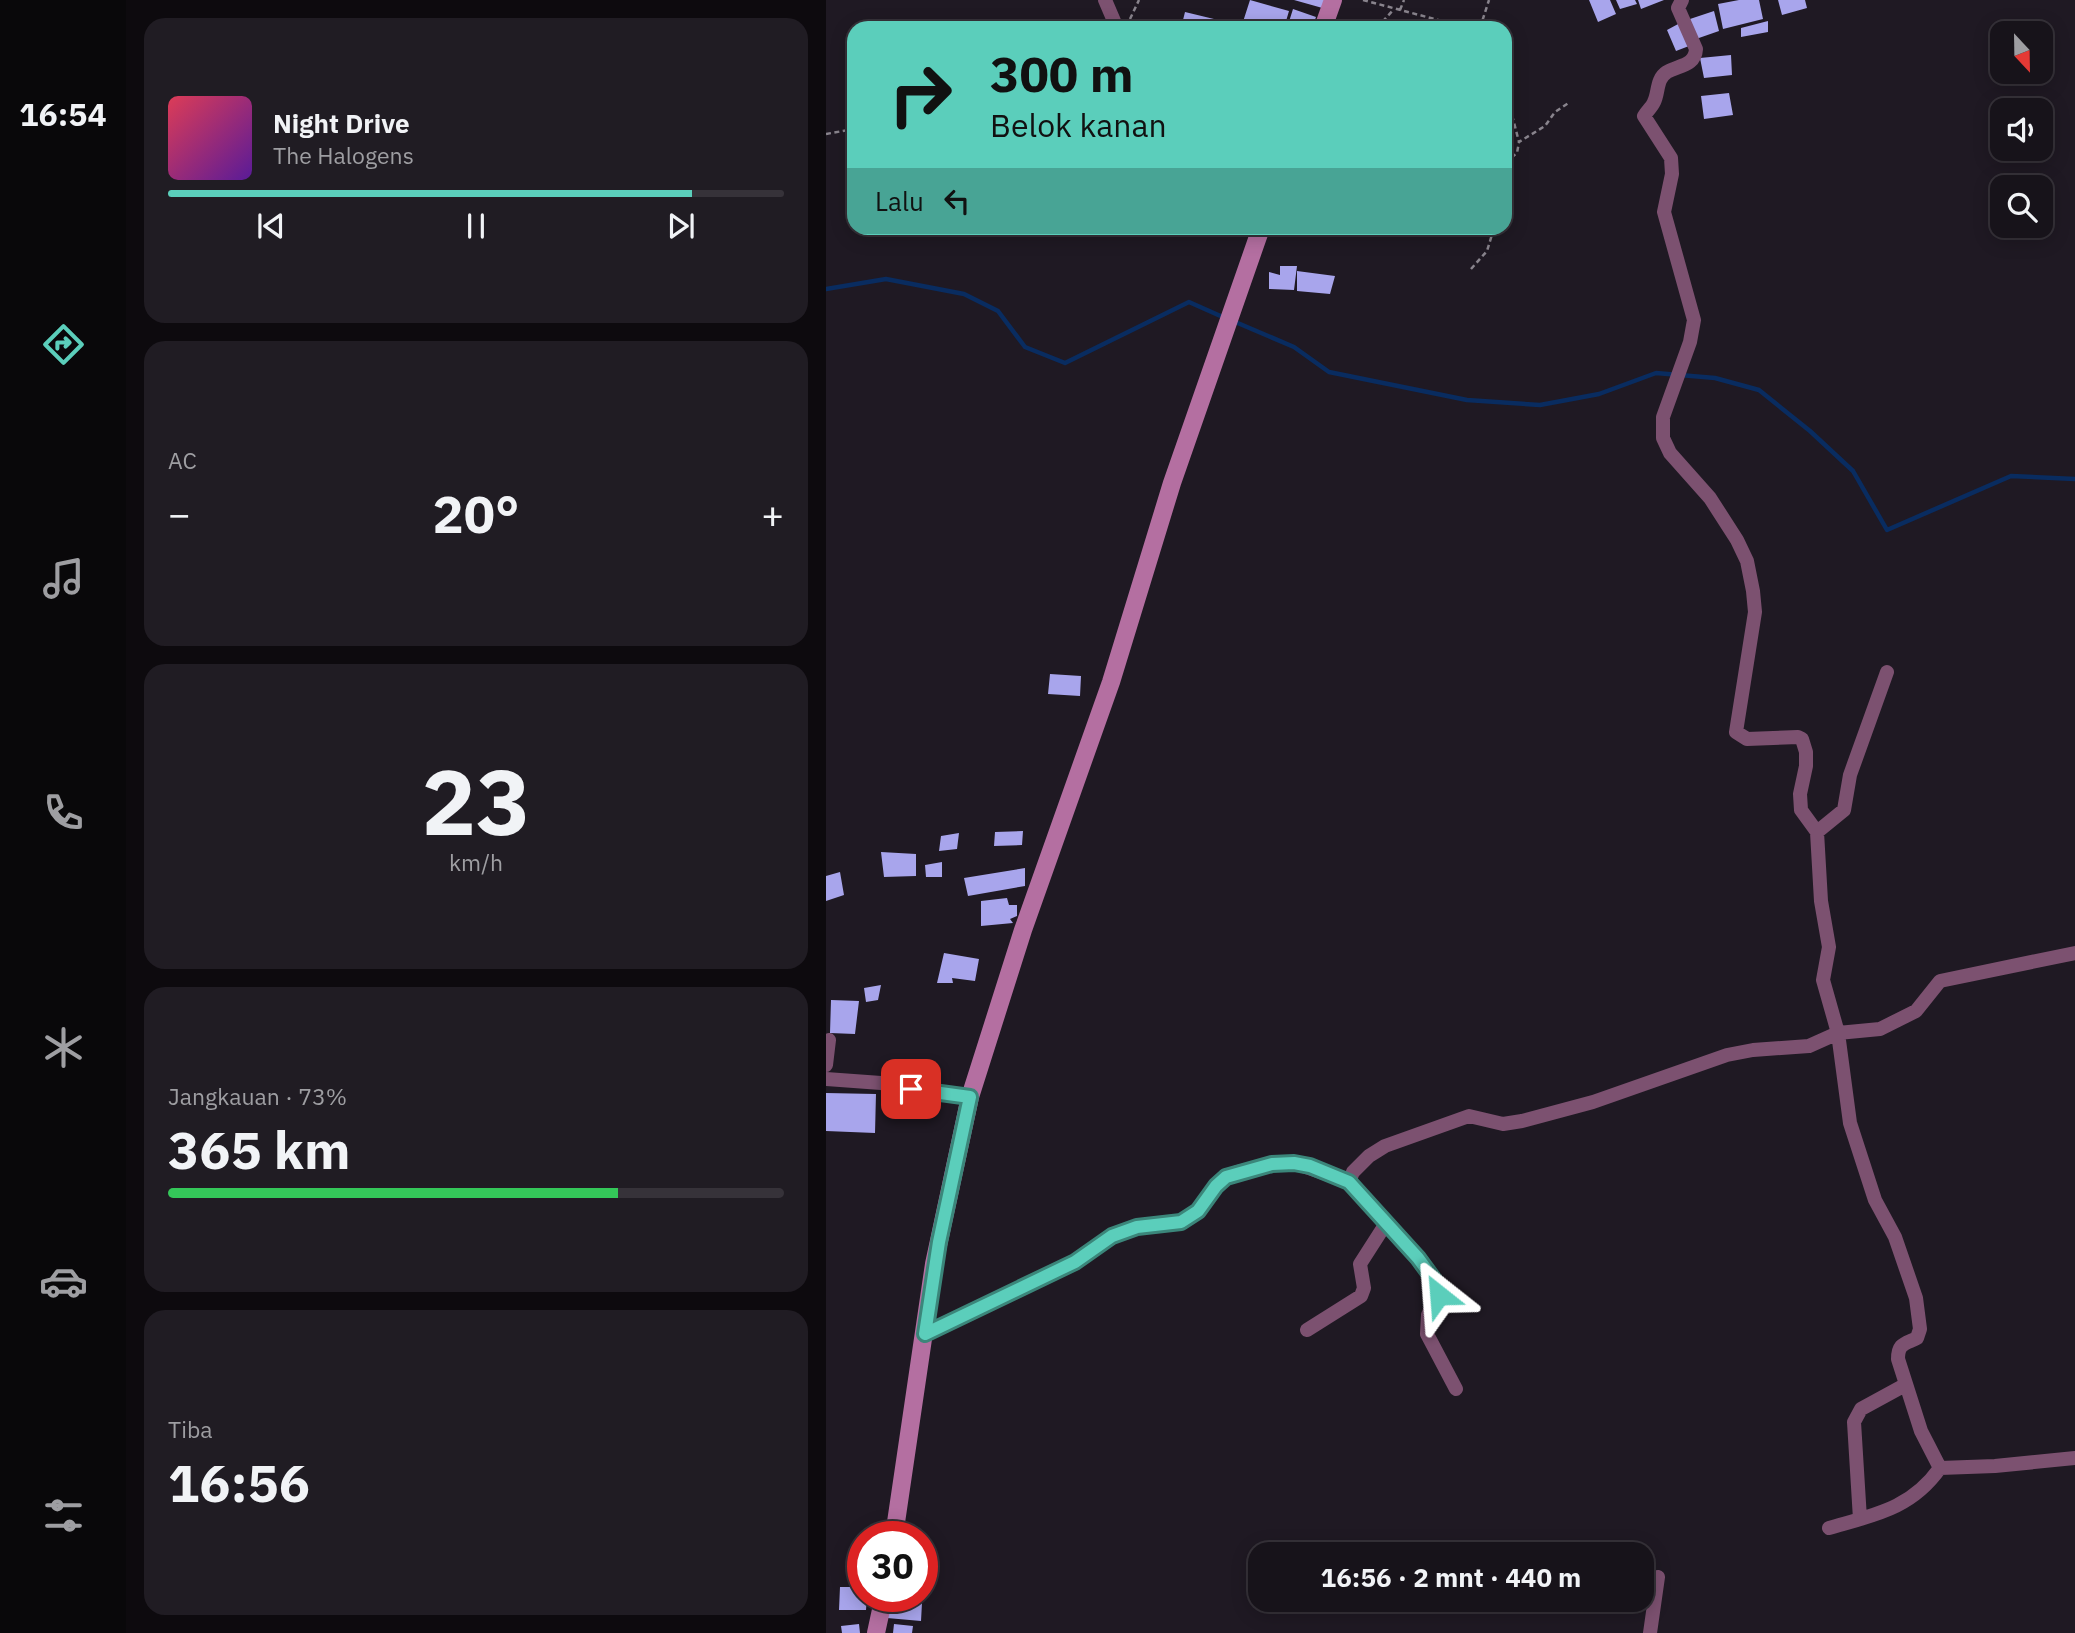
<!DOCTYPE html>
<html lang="id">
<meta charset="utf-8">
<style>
:root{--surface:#17131a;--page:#201c23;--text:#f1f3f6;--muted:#9e9ea2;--line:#363239;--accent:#5bcebb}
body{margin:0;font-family:"IBM Plex Sans",sans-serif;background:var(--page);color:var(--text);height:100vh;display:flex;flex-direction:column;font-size:26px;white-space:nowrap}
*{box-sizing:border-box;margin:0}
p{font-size:23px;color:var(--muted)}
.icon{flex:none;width:38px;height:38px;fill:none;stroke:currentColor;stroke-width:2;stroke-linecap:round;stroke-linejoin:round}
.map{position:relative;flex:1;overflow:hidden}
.details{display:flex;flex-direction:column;gap:18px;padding:18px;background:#0d0a0e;width:700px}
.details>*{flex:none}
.top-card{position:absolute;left:21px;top:21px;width:665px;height:214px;border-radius:21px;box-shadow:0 4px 18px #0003,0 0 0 2px var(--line);background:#5bcebb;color:#111;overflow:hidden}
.needle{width:46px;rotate:158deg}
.controls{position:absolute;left:1164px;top:21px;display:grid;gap:14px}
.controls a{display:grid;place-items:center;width:63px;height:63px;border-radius:14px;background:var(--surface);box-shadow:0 4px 18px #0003,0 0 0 2px var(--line);font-size:35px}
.speed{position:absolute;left:21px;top:1521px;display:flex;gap:14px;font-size:35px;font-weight:700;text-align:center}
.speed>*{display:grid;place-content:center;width:91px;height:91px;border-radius:50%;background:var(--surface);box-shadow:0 4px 18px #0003,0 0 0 2px var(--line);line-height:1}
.speed .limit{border:10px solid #d22;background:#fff;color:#111}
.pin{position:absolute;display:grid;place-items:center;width:60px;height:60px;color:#fff;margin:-30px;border-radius:14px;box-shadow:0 4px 10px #0006}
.me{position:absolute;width:77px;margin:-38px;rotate:332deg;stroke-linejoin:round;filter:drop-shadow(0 0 5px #0008)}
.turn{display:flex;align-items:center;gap:24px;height:147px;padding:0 28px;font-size:32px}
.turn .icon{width:91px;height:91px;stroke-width:2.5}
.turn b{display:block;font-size:49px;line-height:60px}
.then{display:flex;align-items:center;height:66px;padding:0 28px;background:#0003;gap:14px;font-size:26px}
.big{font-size:52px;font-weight:700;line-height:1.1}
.details .card{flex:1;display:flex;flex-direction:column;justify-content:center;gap:10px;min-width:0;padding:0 24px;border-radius:21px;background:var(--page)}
.details .dial{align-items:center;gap:0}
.dial b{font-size:91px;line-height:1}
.song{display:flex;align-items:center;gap:21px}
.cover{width:84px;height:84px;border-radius:10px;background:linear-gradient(135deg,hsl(350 70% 55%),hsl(270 70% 35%))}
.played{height:7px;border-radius:4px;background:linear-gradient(90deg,var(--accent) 85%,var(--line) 85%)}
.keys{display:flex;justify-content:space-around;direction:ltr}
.heat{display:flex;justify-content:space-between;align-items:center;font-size:38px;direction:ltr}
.charge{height:10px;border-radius:5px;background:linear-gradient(90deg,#34c759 73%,var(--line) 0)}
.trip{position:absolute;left:422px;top:1542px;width:406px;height:70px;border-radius:21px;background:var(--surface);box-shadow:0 4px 18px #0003,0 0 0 2px var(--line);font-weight:700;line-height:70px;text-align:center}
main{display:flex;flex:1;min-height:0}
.tabs{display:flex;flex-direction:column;width:126px;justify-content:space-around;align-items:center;background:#09080a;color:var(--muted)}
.tabs .icon{width:49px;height:49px}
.tabs .current{color:var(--accent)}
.tabs b{font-size:32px;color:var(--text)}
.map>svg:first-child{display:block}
</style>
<main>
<nav class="tabs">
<b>16:54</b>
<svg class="icon current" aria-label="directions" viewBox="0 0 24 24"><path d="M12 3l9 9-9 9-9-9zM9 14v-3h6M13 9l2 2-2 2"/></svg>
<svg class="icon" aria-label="music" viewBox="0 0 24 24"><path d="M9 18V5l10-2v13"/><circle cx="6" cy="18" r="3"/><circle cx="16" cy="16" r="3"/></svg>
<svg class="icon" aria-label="phone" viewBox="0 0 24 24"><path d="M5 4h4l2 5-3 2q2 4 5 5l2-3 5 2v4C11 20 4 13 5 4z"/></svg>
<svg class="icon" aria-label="climate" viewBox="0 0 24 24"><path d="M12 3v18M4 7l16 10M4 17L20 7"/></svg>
<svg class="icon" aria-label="car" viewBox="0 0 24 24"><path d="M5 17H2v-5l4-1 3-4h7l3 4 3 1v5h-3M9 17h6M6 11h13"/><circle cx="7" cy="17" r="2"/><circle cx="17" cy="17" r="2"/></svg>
<svg class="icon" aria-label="filters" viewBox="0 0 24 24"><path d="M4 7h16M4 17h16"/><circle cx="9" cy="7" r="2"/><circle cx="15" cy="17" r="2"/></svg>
</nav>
<section class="details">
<div class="card">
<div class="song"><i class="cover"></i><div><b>Night Drive</b><p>The Halogens</p></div></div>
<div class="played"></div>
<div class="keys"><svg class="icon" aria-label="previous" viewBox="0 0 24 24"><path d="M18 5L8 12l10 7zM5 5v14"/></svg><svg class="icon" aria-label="pause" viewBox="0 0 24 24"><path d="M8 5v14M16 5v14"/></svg><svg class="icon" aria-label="next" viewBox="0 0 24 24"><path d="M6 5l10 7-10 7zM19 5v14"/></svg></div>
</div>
<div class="card"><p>AC</p>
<div class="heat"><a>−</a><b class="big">20°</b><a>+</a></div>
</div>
<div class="card dial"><b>23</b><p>km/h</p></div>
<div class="card"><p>Jangkauan · 73%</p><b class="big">365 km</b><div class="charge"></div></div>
<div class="card"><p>Tiba</p><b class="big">16:56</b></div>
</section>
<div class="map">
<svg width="1249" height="1633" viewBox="0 0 1249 1633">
<rect width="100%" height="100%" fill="#1f1923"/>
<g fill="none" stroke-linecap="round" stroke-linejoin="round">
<!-- stream -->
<path stroke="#092c60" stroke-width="4.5" d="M0,289L60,279L138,294L172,311L199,347L239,363L363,302L399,318
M407,321L468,347L503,372L641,400L714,405L773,394L830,373L889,378L933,390L984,431L1027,471L1061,530L1185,476L1249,479"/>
</g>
<!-- building -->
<path fill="#a8a5ec" d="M424,0L463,11L458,28H415Z
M468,0H503L500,9Z
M763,0H784L790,14L772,22Z
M790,0H809L811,4L794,9Z
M812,0H838L815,9Z
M913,0H933L937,19L897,29L892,4Z
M952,0H979L981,8L956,15Z
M467,9L490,17L486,28H461Z
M888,11L893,31L870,39L864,19Z
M359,12L388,19L385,28H355Z
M942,21V32L915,37V28Z
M854,23L863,46L850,51L841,30Z
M905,55L906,75L878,78L874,58Z
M903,93L907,115L878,119L875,96Z
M454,266H471L468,290L443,289V272L454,275Z
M471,271L509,276L504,294L471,291Z
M224,674L255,676L254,696L222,694Z
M197,831L196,845L168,846L169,832Z
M133,833L131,849L113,851L115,836Z
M55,852L90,854V876L58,877Z
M116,862V877H100L99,865Z
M199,868V886L142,896L138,878Z
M14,872L18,895L0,901V876Z
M181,898L183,905H191V916L184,919L187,923L155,926V901Z
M118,953L153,959L149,981L126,978L127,983H111Z
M55,985L52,1000L40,1002L38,988Z
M5,1000L33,1001L29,1034L4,1033Z
M0,1093L50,1094L49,1133L0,1131Z
M14,1587H37V1596H41L40,1610H13Z
M63,1600L96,1603L95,1621L61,1618Z
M33,1624L34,1633H16L15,1626Z
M68,1624L87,1626L86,1633H67Z"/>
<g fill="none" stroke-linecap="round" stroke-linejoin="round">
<!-- path -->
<path stroke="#89848d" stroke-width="2.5" stroke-dasharray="5 3.5" stroke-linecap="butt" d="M537,0L642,28
M574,10L578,0
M304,19L313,0
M516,22L529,28
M551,28L568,9
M654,28L663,0
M679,67L684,71L685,111L693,142L719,126L729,112L744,102
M0,134L28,129
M679,163L691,153L693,142
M645,269L661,251L668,228"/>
<!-- street -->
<path stroke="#7c5170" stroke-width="14" d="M279,0L291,28
M856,0L852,8L870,49C869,66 853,65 841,72C830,79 833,92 828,102C826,107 821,111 818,116L845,158L846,174L838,212L868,320L864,342L837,417V438L844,453L884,498L911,540L921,561L927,591L929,612L910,732L921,739L972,737L976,739L980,752V766L974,794L975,810L991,832L995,901L1003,947L997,980L1012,1033L1024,1123L1049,1200L1069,1237L1090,1298L1094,1329L1091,1338C1079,1344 1072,1343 1072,1359L1095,1431L1114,1468L1169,1466L1249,1458
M991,832L1018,810L1024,775L1061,672
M0,1065L3,1040
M0,1079L55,1083L144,1097
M523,1182L592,1258L614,1289L602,1315L601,1334L630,1389
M481,1330L535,1296L538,1288L534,1264L559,1225
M99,1334L249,1262L286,1236L311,1227L355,1222L372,1211L390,1186L400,1177L411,1172L446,1164L468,1163L523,1182L527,1172L543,1156L559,1146L643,1116L677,1124L696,1121L767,1102L901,1055L927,1050L983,1046L1012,1033L1054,1029L1090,1011L1114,981L1249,953
M1034,1519L1028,1422L1035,1409L1079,1385
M1003,1528C1048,1515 1085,1509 1114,1468
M824,1633L832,1577"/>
<!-- secondary -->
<path stroke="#b46fa1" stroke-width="18" d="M497,28L507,0
M68,1536L108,1264L144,1097L197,930L285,682L346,483L435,228
M50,1633L58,1596"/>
</g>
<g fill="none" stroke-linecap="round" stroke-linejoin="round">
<!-- route casing -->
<g stroke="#3b867a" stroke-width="18">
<path id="route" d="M85,1089L144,1097L113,1242L99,1334L249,1262L286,1236L311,1227L355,1222L372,1211L390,1186L400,1177L446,1164L468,1163L484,1166L523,1182L592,1258L611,1284L613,1295"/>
</g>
<!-- route -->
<use href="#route" stroke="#5bcebb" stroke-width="12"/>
</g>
</svg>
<div class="controls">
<a><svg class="needle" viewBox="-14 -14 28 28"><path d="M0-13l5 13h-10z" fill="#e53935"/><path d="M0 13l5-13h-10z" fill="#9e9ea2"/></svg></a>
<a><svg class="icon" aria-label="sound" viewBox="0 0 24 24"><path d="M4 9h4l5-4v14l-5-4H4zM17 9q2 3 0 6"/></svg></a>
<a><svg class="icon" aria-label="search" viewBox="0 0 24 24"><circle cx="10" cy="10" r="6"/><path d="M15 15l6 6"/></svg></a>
</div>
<div class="speed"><div class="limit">30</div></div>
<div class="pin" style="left:85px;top:1089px;background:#d93025"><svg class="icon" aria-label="arrive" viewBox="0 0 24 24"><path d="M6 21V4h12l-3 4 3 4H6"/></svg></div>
<svg class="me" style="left:613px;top:1295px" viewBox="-20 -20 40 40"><path d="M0-17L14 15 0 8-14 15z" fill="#5bcebb" stroke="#fff" stroke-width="4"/></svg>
<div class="trip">16:56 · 2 mnt · 440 m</div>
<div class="top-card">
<div class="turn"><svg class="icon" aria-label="right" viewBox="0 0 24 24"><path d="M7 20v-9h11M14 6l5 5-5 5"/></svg><div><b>300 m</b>Belok kanan</div></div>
<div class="then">Lalu<svg class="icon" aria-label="left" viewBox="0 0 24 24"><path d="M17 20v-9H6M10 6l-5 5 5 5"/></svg></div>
</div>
</div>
</main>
